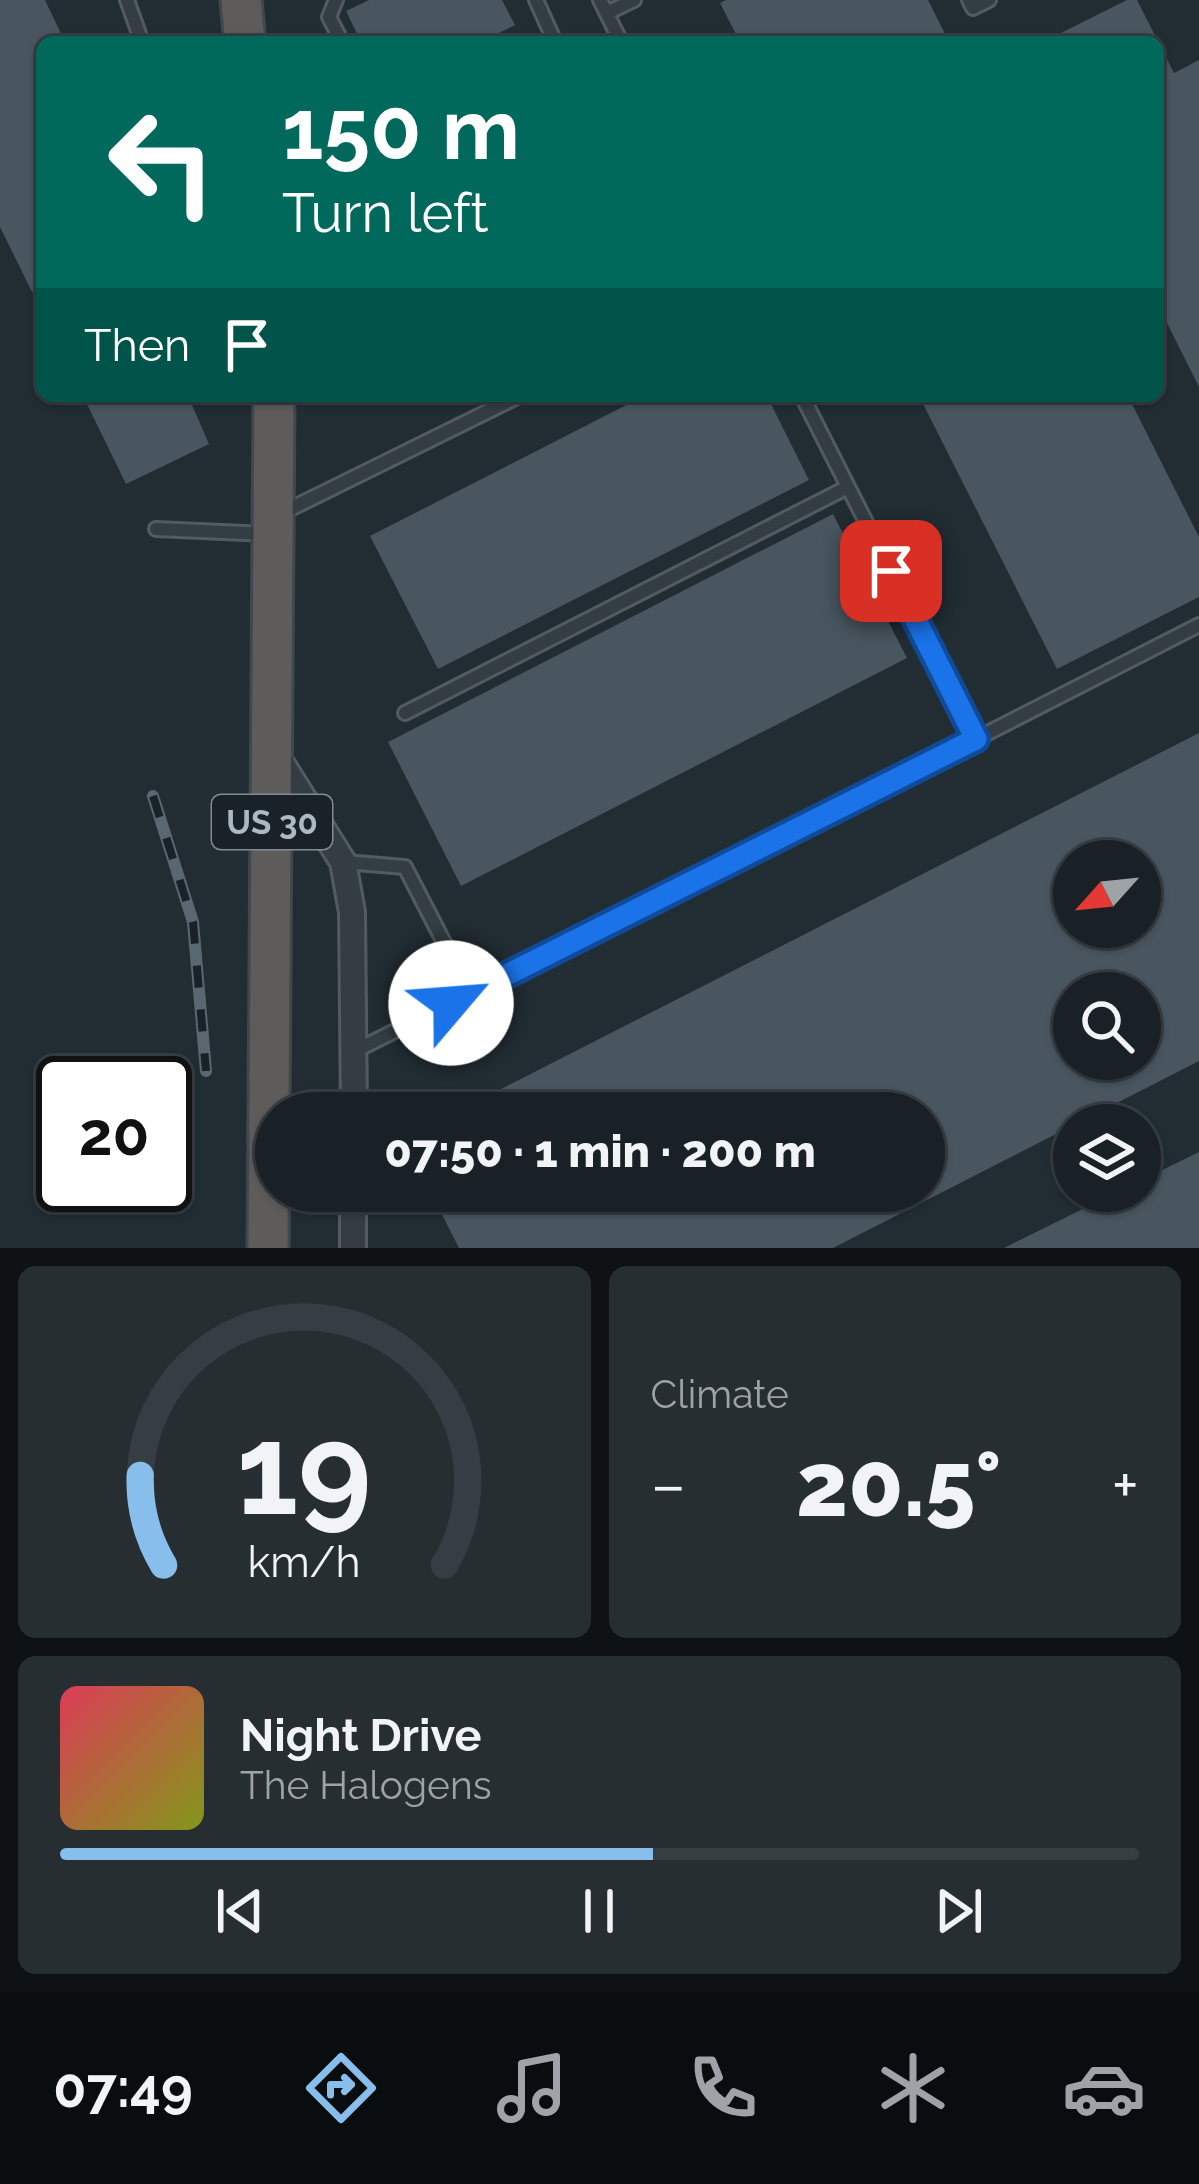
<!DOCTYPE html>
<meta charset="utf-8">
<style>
:root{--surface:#192126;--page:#262e32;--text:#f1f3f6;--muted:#9fa3a7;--line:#373e43;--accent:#88beec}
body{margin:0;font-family:Raleway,sans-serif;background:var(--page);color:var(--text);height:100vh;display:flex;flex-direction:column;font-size:45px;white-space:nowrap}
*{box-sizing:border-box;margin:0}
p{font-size:39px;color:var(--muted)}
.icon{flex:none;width:66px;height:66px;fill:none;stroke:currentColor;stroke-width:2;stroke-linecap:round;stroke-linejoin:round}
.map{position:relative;height:1248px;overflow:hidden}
.details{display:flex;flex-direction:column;gap:18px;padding:18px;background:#0e1215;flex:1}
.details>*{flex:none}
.hud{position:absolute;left:36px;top:36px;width:1128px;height:366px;border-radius:18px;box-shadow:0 3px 9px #0004,0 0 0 3px var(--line);background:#00695c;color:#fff;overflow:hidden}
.needle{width:78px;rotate:243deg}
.fabs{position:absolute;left:1053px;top:840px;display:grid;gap:24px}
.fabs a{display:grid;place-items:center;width:108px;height:108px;border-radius:50%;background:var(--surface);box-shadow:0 3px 9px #0004,0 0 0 3px var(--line);font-size:60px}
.speed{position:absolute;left:36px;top:1056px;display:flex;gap:24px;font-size:60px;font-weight:700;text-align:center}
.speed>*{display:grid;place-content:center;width:156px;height:156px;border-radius:50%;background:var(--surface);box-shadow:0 3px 9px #0004,0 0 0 3px var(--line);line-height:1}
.speed .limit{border:6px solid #111;border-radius:18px;background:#fff;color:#111}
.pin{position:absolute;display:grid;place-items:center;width:102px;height:102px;color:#fff;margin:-51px;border-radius:24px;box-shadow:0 6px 18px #0006}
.me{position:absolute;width:132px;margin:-66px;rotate:63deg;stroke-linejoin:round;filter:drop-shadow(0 0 9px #0008)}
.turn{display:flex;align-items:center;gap:42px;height:252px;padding:0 48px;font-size:54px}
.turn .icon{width:156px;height:156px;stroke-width:2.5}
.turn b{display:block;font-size:84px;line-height:102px}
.then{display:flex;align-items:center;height:114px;padding:0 48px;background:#0003;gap:24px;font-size:45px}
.big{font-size:90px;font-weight:800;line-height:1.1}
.details .widget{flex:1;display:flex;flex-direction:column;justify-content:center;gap:18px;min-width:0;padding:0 42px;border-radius:18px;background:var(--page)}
.details .dial{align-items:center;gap:0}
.dial svg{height:312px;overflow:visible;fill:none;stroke:var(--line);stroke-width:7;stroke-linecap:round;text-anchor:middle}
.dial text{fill:var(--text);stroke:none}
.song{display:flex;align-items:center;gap:36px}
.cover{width:144px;height:144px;border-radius:18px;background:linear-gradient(135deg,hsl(350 70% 55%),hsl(70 70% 35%))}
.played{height:12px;border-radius:6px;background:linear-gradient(90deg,var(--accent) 55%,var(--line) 55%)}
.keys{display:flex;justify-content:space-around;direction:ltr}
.heat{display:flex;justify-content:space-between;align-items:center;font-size:66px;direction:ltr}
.details .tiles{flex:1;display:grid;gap:18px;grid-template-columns:1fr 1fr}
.widget:last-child{grid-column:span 2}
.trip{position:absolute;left:255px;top:1092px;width:690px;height:120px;border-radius:60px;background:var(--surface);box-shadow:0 3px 9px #0004,0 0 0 3px var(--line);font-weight:800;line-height:120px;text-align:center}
.tab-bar{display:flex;height:192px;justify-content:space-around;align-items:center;background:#0a0d0f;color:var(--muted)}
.tab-bar .icon{width:84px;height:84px}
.tab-bar .on{color:var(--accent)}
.tab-bar b{font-size:54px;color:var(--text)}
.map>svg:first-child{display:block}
</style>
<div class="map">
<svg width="1199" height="1248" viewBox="0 0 1199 1248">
<rect width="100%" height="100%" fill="#212c33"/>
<!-- building -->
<path fill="#49565f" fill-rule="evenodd" d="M0,0H45L65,42H42V312L0,227Z
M369,0H502L515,25L495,35L499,42H361L346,11Z
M726,0H928L949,42H740L720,3Z
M1127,0H1137L1174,73L1199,60V387L1158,305V42H1043Z
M83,396H188L209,444L126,484Z
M644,396H767L809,480L438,669L370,536Z
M919,396H1128L1199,537V597L1057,669Z
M833,514L907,658L461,886L388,742Z
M1199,733V1061L833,1248H459L430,1191H924V1113H454ZM1074,861H1140V927H1074ZM1074,993H1140V1059H1074Z
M1199,1152V1248H1004L1119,1191H1140V1181Z"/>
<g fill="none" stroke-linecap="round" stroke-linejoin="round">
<!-- service casing -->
<g stroke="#525b62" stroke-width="18">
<path id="service" d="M127,0L142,42
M336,0L329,17L342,42
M536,0L555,42
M600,0L621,42
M969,0L973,8L989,0
M607,13L634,0
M278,515L519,396
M156,529L267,534
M405,713L848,487
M976,739L1199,625
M344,862L405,867L452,958L451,1003
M355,1051L976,739L802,396"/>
</g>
<!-- minor casing -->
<g stroke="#525b62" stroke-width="30">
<path id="minor" d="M274,752L343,862L352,912L354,1113
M353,1248V1191"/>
</g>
<!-- trunk casing -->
<g stroke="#3f484f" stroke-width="45">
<path id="trunk" d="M241,0L245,42
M268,1248L274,396"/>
</g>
<!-- service -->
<use href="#service" stroke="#343d44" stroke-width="12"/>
<!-- minor -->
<use href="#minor" stroke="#343d44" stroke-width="24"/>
<!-- trunk -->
<use href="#trunk" stroke="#5e5c5b" stroke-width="39"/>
<!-- rail casing -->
<g stroke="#5b6770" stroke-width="12">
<path id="rail" d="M153,796L193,922L206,1071"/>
</g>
<!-- rail -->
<use href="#rail" stroke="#1a2229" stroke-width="8" stroke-dasharray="22" stroke-linecap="butt"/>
</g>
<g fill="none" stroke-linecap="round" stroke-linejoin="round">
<!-- route casing -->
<g stroke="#114b97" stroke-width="30">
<path id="route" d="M451,1003L976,739L891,571"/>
</g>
<!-- route -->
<use href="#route" stroke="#1a73e8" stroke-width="21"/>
</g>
<g text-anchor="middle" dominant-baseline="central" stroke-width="9" stroke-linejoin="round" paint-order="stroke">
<!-- shield labels -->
<rect fill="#1a2229" stroke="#828b93" stroke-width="3" x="212" y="795" width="120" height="54" rx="9"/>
<g font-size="33" font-weight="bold" fill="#aeb8c1">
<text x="272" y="822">US 30</text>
</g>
</g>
</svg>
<div class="fabs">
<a><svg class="needle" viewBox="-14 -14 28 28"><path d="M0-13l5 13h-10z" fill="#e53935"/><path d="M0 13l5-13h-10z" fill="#9fa3a7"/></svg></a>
<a><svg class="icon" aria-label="search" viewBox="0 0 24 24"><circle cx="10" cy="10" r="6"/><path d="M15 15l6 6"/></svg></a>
<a><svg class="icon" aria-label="layers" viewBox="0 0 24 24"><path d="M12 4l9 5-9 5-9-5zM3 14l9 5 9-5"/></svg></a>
</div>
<div class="speed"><div class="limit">20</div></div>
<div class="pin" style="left:891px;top:571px;background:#d93025"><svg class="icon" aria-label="arrive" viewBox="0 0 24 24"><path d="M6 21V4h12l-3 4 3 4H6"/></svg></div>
<svg class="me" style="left:451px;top:1003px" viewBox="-20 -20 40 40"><circle r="19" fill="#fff"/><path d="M0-13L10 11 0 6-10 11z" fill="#1a73e8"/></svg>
<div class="trip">07:50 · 1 min · 200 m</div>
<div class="hud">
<div class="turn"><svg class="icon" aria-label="left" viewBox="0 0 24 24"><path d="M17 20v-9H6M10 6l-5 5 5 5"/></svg><div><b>150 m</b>Turn left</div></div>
<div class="then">Then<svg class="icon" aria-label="arrive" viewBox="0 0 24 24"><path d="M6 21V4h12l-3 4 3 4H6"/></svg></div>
</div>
</div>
<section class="details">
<div class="tiles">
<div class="widget dial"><svg viewBox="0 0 100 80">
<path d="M14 69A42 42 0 1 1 86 69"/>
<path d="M14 69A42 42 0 0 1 8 46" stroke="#88beec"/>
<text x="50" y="56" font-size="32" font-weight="700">19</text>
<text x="50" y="72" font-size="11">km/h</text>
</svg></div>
<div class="widget"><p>Climate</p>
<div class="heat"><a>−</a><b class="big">20.5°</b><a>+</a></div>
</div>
<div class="widget">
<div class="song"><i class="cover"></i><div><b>Night Drive</b><p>The Halogens</p></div></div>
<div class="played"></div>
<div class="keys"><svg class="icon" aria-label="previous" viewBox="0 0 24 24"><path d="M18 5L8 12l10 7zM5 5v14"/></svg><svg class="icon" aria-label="pause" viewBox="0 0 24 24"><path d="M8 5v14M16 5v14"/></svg><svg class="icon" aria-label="next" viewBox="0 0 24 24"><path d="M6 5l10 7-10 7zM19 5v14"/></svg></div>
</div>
</div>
</section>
<nav class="tab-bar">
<b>07:49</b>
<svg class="icon on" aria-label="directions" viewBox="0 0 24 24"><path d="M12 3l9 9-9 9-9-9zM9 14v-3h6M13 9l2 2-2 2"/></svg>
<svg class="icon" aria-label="music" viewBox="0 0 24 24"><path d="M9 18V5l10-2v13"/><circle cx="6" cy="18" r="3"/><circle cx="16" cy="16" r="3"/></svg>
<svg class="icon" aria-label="phone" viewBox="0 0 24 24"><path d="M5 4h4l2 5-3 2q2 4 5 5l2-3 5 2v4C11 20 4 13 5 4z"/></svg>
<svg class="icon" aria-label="climate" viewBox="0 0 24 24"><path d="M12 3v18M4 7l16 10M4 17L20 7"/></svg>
<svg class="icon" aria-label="car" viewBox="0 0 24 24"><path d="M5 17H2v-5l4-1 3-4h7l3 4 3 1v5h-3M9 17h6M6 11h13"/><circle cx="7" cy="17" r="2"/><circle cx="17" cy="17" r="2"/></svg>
</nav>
